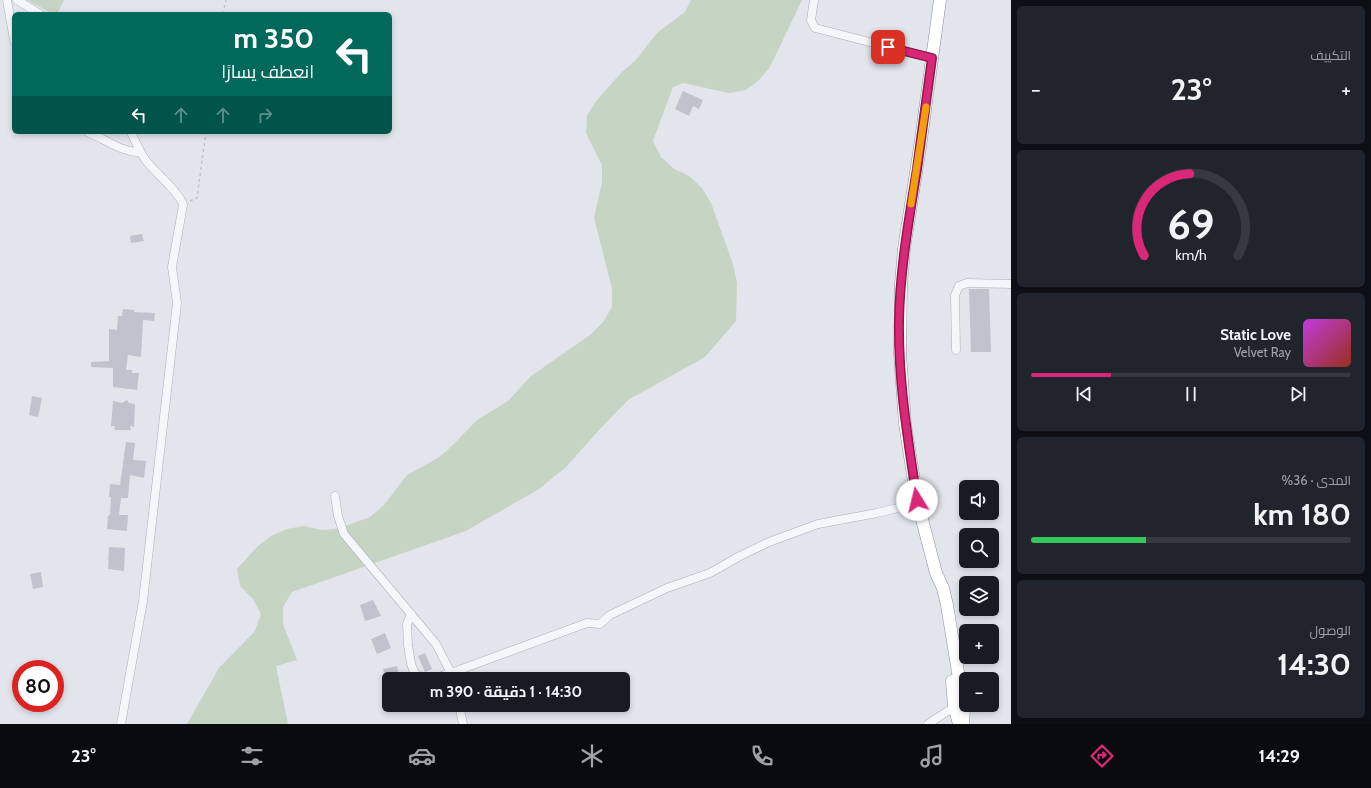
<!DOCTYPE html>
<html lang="ar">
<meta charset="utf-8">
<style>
:root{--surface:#171b24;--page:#20242c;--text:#f1f3f6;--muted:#9ea1a6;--line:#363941;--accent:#db2777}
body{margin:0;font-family:Cabin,Cairo,sans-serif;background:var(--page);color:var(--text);direction:rtl;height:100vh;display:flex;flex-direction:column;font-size:15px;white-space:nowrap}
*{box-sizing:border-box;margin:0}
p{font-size:13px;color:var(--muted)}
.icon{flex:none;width:22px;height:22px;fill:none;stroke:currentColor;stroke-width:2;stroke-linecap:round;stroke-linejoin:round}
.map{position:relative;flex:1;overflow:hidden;direction:ltr}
.drawer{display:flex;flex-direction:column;gap:6px;padding:6px;background:#0d0f14;width:360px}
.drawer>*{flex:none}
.top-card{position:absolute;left:12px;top:12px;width:380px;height:122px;border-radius:6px;box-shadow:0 2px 6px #0003;direction:rtl;background:#00695c;color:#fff;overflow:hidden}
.tools{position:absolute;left:959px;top:480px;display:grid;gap:8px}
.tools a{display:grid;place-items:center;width:40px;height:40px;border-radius:6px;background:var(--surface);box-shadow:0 2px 6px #0003;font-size:20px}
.speed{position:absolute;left:12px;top:660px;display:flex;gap:8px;font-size:20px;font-weight:700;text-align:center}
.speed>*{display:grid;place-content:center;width:52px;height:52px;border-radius:50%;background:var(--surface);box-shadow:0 2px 6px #0003;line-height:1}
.speed .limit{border:6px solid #d22;background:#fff;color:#111}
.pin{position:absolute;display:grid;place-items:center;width:34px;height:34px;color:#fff;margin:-17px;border-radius:8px;box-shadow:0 2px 6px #0006}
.me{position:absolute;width:44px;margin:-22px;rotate:351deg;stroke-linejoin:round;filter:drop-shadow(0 0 3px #0008)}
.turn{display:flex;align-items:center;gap:14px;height:84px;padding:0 12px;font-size:18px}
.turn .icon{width:52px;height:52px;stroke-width:2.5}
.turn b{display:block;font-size:28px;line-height:34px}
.lanes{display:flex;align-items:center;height:38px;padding:0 12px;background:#0003;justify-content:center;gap:20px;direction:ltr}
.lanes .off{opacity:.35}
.big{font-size:30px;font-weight:700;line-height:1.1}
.drawer .widget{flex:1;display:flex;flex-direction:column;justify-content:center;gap:6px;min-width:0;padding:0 14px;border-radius:6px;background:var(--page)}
.drawer .dial{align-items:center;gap:0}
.dial svg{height:104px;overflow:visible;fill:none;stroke:var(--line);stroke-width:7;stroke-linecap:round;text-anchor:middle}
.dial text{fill:var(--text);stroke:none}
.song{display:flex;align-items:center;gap:12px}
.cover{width:48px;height:48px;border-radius:6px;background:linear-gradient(135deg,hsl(290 70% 55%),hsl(10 70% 35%))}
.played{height:4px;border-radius:2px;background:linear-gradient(90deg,var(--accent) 25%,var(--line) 25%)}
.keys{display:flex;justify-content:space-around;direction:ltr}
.heat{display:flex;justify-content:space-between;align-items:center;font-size:22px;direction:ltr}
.charge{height:6px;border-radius:3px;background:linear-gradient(90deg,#34c759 36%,var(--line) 0)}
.trip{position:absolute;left:382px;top:672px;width:248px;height:40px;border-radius:6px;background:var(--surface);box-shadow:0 2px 6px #0003;font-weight:700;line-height:40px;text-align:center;direction:rtl}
.menu{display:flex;height:64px;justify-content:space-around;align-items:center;background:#090b0e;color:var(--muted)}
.menu .icon{width:28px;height:28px}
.menu .active{color:var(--accent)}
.menu b{font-size:18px;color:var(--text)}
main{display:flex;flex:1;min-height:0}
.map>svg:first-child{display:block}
</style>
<main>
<section class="drawer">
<div class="widget"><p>التكييف</p>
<div class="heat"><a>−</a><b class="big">23°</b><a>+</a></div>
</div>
<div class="widget dial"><svg viewBox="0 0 100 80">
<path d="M14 69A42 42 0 1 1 86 69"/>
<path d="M14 69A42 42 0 0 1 49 6" stroke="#db2777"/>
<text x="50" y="56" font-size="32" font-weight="700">69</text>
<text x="50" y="72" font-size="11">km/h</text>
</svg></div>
<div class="widget">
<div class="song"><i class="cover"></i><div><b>Static Love</b><p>Velvet Ray</p></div></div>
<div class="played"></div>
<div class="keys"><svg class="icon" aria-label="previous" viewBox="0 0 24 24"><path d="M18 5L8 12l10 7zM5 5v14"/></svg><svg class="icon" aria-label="pause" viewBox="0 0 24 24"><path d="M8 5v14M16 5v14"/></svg><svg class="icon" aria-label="next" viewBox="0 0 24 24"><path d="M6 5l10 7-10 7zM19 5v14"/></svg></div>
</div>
<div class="widget"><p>المدى · 36%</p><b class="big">180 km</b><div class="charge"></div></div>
<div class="widget"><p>الوصول</p><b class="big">14:30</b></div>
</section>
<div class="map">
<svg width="1011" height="724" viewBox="0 0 1011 724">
<rect width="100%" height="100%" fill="#e2e5eb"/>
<!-- green -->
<path fill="#c6d4c3" d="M27,0H64L57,14H53Z
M691,0H802L770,67L759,80L746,90L729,93L683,83L673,87L653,141L661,157L674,169L689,176L702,188L711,203L733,264L737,283L736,321L705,357L628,400L600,429L566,467L539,489L466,531L292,592L283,607V624L297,660L276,666L288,724H187L219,668L255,631L261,614L253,599L240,586L237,569L257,547L271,536L287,529L304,526L321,530L337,529L370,517L384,505L407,475L438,458L452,446L477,420L508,401L531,376L590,335L603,322L612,307V289L594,218L602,182V165L586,133L587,115L597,100L621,73L635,61L657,33L685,12Z"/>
<!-- building -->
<path fill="#bfc3cd" d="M683,91L703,100L699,109L693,106L689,116L675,109Z
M142,234L144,241L131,243L130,236Z
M969,289H989L991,352H971Z
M123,309L134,310V312L155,313L154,321L143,320L141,357L128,355L126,370H132V373H139L137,390L113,387V368L91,367V362L109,361V329L117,330L118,316H122Z
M32,396L42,398L38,417L29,415Z
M127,400L129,403L135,404L134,427L130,426L131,430H114L115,426H111L113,401L122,403Z
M126,442L135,443L133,460L146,461L144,478L130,475L128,498H121L119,515H128L127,531L107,529L108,516L110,515L111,497H109L110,484L120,485Z
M109,547L125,548L124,571L108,569Z
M41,572L43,587L33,589L30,574Z
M373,600L381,616L365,621L360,605Z
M385,633L391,648L377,654L371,639Z
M425,653L432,669L425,672L418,656Z
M397,666L400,679H386L383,669Z"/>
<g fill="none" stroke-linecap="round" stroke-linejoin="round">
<!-- minor casing -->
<g stroke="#abafb9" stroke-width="9">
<path id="minor" d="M7,0L14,40
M17,0L40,14
M814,0L811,20L815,28L932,58
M88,132C108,141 117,150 141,153
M956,350L955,295L959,286L967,283L1011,284
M335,496L338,516L344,534L436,644L451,673L452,679
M411,614L407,624L408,645L411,664L415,674L424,678H435L451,673L587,623L600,624L610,615L667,588L710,573L740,556L769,542L818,524L877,513L918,503
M459,705L463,724
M121,724L143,601L177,303L172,267L183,205C180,193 156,173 147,162C140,153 136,142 131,132
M928,724L957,705"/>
</g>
<!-- highway casing -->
<g stroke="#8a90a1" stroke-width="13">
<path id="highway" d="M940,0L920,147L904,249L901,284L900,354L905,424L917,500L936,573L943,588L947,605L964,709L963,724
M952,681L954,706L959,724"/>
</g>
<!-- path -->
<path stroke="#c0c3ca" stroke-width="1.5" stroke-dasharray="3 3" stroke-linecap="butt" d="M223,14L226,0
M190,201L197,198L206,132"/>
<!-- minor -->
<use href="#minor" stroke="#f5f6f9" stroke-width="8"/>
<!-- highway -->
<use href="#highway" stroke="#fff" stroke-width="12"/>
</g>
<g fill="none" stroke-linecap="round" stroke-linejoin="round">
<!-- route casing -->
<g stroke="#8e194d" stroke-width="10">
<path id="route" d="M888,47L932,58C927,95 922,132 917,169C909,219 900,269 899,320C898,381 908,440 917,500"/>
</g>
<!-- route -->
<use href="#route" stroke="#db2777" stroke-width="7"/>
<!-- slow -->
<path stroke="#f59e0b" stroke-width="7" d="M911,204L926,107"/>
</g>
</svg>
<div class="tools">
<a><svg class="icon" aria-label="sound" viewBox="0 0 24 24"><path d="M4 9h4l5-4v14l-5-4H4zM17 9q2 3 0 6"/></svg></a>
<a><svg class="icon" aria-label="search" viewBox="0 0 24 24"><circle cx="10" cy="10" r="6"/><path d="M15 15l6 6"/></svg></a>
<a><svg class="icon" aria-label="layers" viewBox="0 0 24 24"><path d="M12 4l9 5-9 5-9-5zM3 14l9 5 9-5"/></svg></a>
<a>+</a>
<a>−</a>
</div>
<div class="speed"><div class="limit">80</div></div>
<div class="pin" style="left:888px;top:47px;background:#d93025"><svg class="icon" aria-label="arrive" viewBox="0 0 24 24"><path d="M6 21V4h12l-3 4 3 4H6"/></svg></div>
<svg class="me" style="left:917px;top:500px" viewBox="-20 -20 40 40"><circle r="19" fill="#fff"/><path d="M0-13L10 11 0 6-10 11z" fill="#db2777"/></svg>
<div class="trip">14:30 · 1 دقيقة · 390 m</div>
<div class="top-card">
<div class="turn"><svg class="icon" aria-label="left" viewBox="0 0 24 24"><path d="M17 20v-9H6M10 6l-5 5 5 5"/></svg><div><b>350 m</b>انعطف يسارًا</div></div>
<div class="lanes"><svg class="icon" aria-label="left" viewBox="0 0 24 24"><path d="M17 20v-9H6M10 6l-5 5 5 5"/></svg><svg class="icon off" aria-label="ahead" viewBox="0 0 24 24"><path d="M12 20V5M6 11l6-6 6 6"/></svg><svg class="icon off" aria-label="ahead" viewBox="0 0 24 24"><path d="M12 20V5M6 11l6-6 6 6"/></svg><svg class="icon off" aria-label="right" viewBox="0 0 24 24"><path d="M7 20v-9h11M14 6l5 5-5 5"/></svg></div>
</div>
</div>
</main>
<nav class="menu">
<b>14:29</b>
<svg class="icon active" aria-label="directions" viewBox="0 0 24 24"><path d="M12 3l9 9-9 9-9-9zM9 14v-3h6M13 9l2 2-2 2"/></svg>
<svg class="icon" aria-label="music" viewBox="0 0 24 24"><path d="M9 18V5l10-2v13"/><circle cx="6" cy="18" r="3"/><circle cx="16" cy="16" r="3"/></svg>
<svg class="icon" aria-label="phone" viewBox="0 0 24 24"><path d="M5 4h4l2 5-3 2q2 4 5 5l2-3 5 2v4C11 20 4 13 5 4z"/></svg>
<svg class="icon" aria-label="climate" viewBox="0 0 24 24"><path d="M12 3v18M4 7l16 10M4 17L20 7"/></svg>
<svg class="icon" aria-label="car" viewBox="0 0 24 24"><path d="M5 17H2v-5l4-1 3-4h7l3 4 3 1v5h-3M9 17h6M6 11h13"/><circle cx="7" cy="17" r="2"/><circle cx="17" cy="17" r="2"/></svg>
<svg class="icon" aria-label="filters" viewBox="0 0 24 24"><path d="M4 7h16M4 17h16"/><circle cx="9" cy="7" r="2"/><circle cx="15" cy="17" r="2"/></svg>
<b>23°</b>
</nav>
